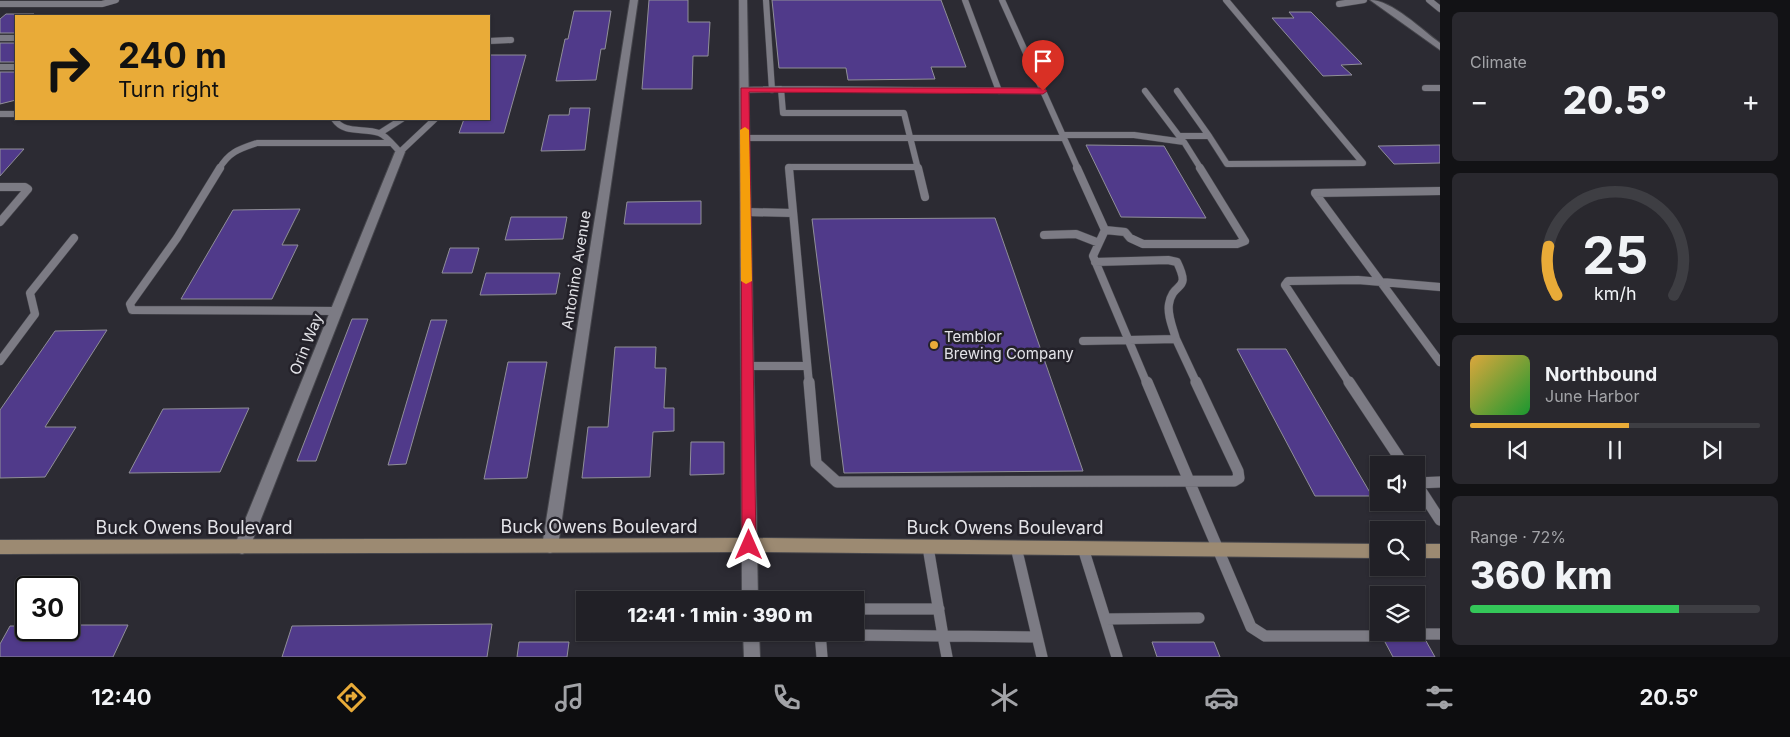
<!DOCTYPE html>
<meta charset="utf-8">
<style>
:root{--surface:#212026;--page:#29282e;--text:#f1f3f6;--muted:#a2a3a7;--line:#3e3e43;--accent:#e9ab38}
body{margin:0;font-family:Inter,sans-serif;background:var(--page);color:var(--text);height:100vh;display:flex;flex-direction:column;font-size:19px;white-space:nowrap}
*{box-sizing:border-box;margin:0}
p{font-size:16px;color:var(--muted)}
.icon{flex:none;width:28px;height:28px;fill:none;stroke:currentColor;stroke-width:2;stroke-linecap:round;stroke-linejoin:round}
.map{position:relative;flex:1;overflow:hidden}
.drawer{display:flex;flex-direction:column;gap:12px;padding:12px;background:#121215;width:350px}
.drawer>*{flex:none}
.top-card{position:absolute;left:15px;top:15px;width:475px;height:105px;border-radius:0px;box-shadow:0 1px 4px #0004,0 0 0 1px var(--line);background:#e9ab38;color:#111;overflow:hidden}
.controls{position:absolute;left:1370px;top:456px;display:grid;gap:10px}
.controls a{display:grid;place-items:center;width:55px;height:55px;border-radius:0px;background:var(--surface);box-shadow:0 1px 4px #0004,0 0 0 1px var(--line);font-size:25px}
.speed{position:absolute;left:15px;top:576px;display:flex;gap:10px;font-size:25px;font-weight:700;text-align:center}
.speed>*{display:grid;place-content:center;width:65px;height:65px;border-radius:50%;background:var(--surface);box-shadow:0 1px 4px #0004,0 0 0 1px var(--line);line-height:1}
.speed .limit{border:2px solid #111;border-radius:8px;background:#fff;color:#111}
.pin{position:absolute;display:grid;place-items:center;width:42px;height:42px;color:#fff;margin:-51px -21px;border-radius:50% 50% 50% 0;rotate:-45deg;box-shadow:0 0 5px #0007}
.pin .icon{rotate:45deg}
.me{position:absolute;width:55px;margin:-28px;rotate:0deg;stroke-linejoin:round;filter:drop-shadow(0 0 4px #0008)}
.turn{display:flex;align-items:center;gap:18px;height:105px;padding:0 20px;font-size:22px}
.turn .icon{width:65px;height:65px;stroke-width:2.5}
.turn b{display:block;font-size:35px;line-height:42px}
.big{font-size:38px;font-weight:800;line-height:1.1}
.drawer .widget{flex:1;display:flex;flex-direction:column;justify-content:center;gap:8px;min-width:0;padding:0 18px;border-radius:8px;background:var(--page)}
.drawer .dial{align-items:center;gap:0}
.dial svg{height:130px;overflow:visible;fill:none;stroke:var(--line);stroke-width:7;stroke-linecap:round;text-anchor:middle}
.dial text{fill:var(--text);stroke:none}
.song{display:flex;align-items:center;gap:15px}
.cover{width:60px;height:60px;border-radius:8px;background:linear-gradient(135deg,hsl(40 70% 55%),hsl(130 70% 35%))}
.played{height:5px;border-radius:2px;background:linear-gradient(90deg,var(--accent) 55%,var(--line) 55%)}
.keys{display:flex;justify-content:space-around;direction:ltr}
.heat{display:flex;justify-content:space-between;align-items:center;font-size:28px;direction:ltr}
.charge{height:8px;border-radius:4px;background:linear-gradient(90deg,#34c759 72%,var(--line) 0)}
.trip{position:absolute;left:576px;top:591px;width:288px;height:50px;border-radius:0px;background:var(--surface);box-shadow:0 1px 4px #0004,0 0 0 1px var(--line);font-weight:800;line-height:50px;text-align:center}
.tabs{display:flex;height:80px;justify-content:space-around;align-items:center;background:#0d0d0f;color:var(--muted)}
.tabs .icon{width:35px;height:35px}
.tabs .on{color:var(--accent)}
.tabs b{font-size:22px;color:var(--text)}
main{display:flex;flex:1;min-height:0}
.map>svg:first-child{display:block}
</style>
<main>
<div class="map">
<svg width="1440" height="657" viewBox="0 0 1440 657">
<rect width="100%" height="100%" fill="#2c2b33"/>
<!-- building -->
<path fill="#503a8a" stroke="#908f98" d="M649,0H688V22H710L708,56H693L692,89H642Z
M772,0H941L966,67H931L935,79L848,80L846,68H779Z
M574,11H611L605,49H601L596,80L556,81L565,39H568Z
M1289,12H1311L1362,64L1341,65L1352,75L1323,76L1272,18H1294Z
M6,14H34L32,16H16V33H0V19Z
M0,43H16V62H0Z
M489,55H526L504,133H459L464,119H489Z
M0,72H16V100L0,104Z
M570,108H590L585,150L541,151L549,115H569Z
M1086,145L1164,146L1206,218L1121,217Z
M1440,145V163L1394,164L1378,146Z
M0,149H24L0,176Z
M701,201V224H624L627,202Z
M300,209L282,245H298L272,299H181L233,210Z
M511,217H567L563,239L505,240Z
M995,218L1083,471L844,473L812,219Z
M450,248H479L472,273H442Z
M486,273H560L556,294L480,295Z
M352,319H368L316,461H297Z
M431,320H447L406,464L388,465Z
M107,330L45,427H76L45,477L0,478V410L55,331Z
M615,347H656L655,368H666L664,408H674V431L653,432L650,477L582,478L588,427H608Z
M1237,349H1286L1372,496H1315Z
M508,362H547L527,478L484,479Z
M249,408L220,472L129,473L163,409Z
M691,442H724V474L690,475Z
M492,624L487,657H282L292,626Z
M69,625H128L113,657H0V644L10,626H26V630H69Z
M1387,632H1415L1418,640L1426,641L1435,657H1393L1385,642L1388,636Z
M519,642H569L567,657H517Z
M1152,642H1214L1220,657H1157Z"/>
<g fill="none" stroke-linecap="round" stroke-linejoin="round">
<!-- lane-far2 casing -->
<g stroke="#46464c" stroke-width="7">
<path id="lane-far2" d="M766,0L772,90
M965,0L999,91
M1002,0L1043,91
M1429,0L1440,9
M0,4H102L116,0
M1339,4L1364,0
M0,38H16
M489,41L511,40
M0,67H16
M1425,88H1440
M781,89L1043,91L1064,138
M744,90L781,89L783,113H904L918,169
M1145,91L1182,140
M1177,91L1209,136
M0,114H16
M334,119C345,135 363,127 379,133C387,136 394,146 400,152L435,119
M380,133L402,119
M1063,135H1134L1184,142L1201,169
M1179,136H1209L1227,164L1363,163L1226,0
M745,138H1064L1078,169
M219,169C229,152 239,149 257,143H391
M789,169V167H917"/>
</g>
<!-- lane-far1 casing -->
<g stroke="#46464c" stroke-width="9">
<path id="lane-far1" d="M220,168L177,238L130,304L132,310L336,311
M789,168L809,384
M918,168L925,197
M1077,168L1105,230L1093,256L1147,384
M0,187H25L28,189L0,222
M1440,191L1315,193L1440,362
M746,212L792,213
M1105,230L1125,232L1130,238L1143,244H1237L1245,241L1200,168
M1044,235L1076,234L1099,243
M1095,262L1168,260L1177,262C1192,293 1173,280 1169,304C1167,315 1173,328 1176,339
M1083,341L1176,339L1197,384
M0,361L35,314L30,293L74,238
M747,366H807
M1350,384L1285,285L1288,281L1358,280L1440,287"/>
</g>
<!-- lane casing -->
<g stroke="#46464c" stroke-width="12">
<path id="lane" d="M809,382L816,463L837,482L1234,481L1239,478L1238,471L1196,382
M1147,382L1251,627L1265,636H1381
M1349,382L1404,465
M1416,483L1440,520
M1417,483L1440,482
M928,547L943,636L1037,637
M1016,547L1042,657
M1083,548L1117,657
M855,609H939
M1105,619L1199,618
M820,632L822,657
M751,634L943,636L947,657
M1422,634H1440"/>
</g>
<!-- street casing -->
<g stroke="#46464c" stroke-width="2">
<path id="street" d="M630,0H638L558,546L555,551L550,553L545,551L542,546Z
M739,0H747L758,600H742Z
M1370,0C1392,0 1422,30 1440,43V50Z
M400,149L405,152L250,547L247,552L242,554L237,552L234,547L395,152Z
M743,632H759L760,657H744Z"/>
</g>
<!-- secondary casing -->
<g stroke="#46464c" stroke-width="2">
<path id="secondary" d="M749,538L1379,544V558L749,552L0,554V540Z
M1416,544H1440V558H1416Z"/>
</g>
<!-- lane-far2 -->
<use href="#lane-far2" stroke="#7c7b84" stroke-width="6"/>
<!-- lane-far1 -->
<use href="#lane-far1" stroke="#7c7b84" stroke-width="8"/>
<!-- lane -->
<use href="#lane" stroke="#7c7b84" stroke-width="11"/>
<!-- street -->
<use href="#street" fill="#7c7b84" fill-rule="evenodd"/>
<!-- secondary -->
<use href="#secondary" fill="#9c8a72" fill-rule="evenodd"/>
</g>
<!-- route -->
<path fill="#e11d48" stroke="#92132f" d="M741,88H1043L1047,91L1043,94L749,92L756,545L754,550L749,552L744,550L742,545Z"/>
<!-- slow -->
<path fill="#f59e0b" d="M745,127L749,130L752,281L746,284L741,281L740,130Z"/>
<!-- markers -->
<circle fill="#e9ab38" stroke="#232129" stroke-width="2" cx="934" cy="345" r="5"/>
<g text-anchor="middle" dominant-baseline="central" stroke-width="5" stroke-linejoin="round" paint-order="stroke">
<!-- street labels -->
<g font-size="15" fill="#e3e3e8" stroke="#232129">
<text transform="translate(576 270) rotate(-81)">Antonino Avenue</text>
<text transform="translate(306 344) rotate(-68)">Orin Way</text>
</g>
<!-- poi labels -->
<g font-size="15" fill="#e3e3e8" stroke="#232129" text-anchor="start">
<text x="944" y="336">Temblor<tspan x="944" dy="17">Brewing Company</tspan></text>
</g>
<!-- near-street labels -->
<g font-size="18" fill="#e3e3e8" stroke="#232129">
<text x="599" y="526">Buck Owens Boulevard</text>
<text x="194" y="527">Buck Owens Boulevard</text>
<text x="1005" y="527">Buck Owens Boulevard</text>
</g>
</g>
</svg>
<div class="controls">
<a><svg class="icon" aria-label="sound" viewBox="0 0 24 24"><path d="M4 9h4l5-4v14l-5-4H4zM17 9q2 3 0 6"/></svg></a>
<a><svg class="icon" aria-label="search" viewBox="0 0 24 24"><circle cx="10" cy="10" r="6"/><path d="M15 15l6 6"/></svg></a>
<a><svg class="icon" aria-label="layers" viewBox="0 0 24 24"><path d="M12 4l9 5-9 5-9-5zM3 14l9 5 9-5"/></svg></a>
</div>
<div class="speed"><div class="limit">30</div></div>
<div class="pin" style="left:1043px;top:91px;background:#d93025"><svg class="icon" aria-label="arrive" viewBox="0 0 24 24"><path d="M6 21V4h12l-3 4 3 4H6"/></svg></div>
<svg class="me" style="left:749px;top:545px" viewBox="-20 -20 40 40"><path d="M0-17L14 15 0 8-14 15z" fill="#e11d48" stroke="#fff" stroke-width="4"/></svg>
<div class="trip">12:41 · 1 min · 390 m</div>
<div class="top-card">
<div class="turn"><svg class="icon" aria-label="right" viewBox="0 0 24 24"><path d="M7 20v-9h11M14 6l5 5-5 5"/></svg><div><b>240 m</b>Turn right</div></div>
</div>
</div>
<section class="drawer">
<div class="widget"><p>Climate</p>
<div class="heat"><a>−</a><b class="big">20.5°</b><a>+</a></div>
</div>
<div class="widget dial"><svg viewBox="0 0 100 80">
<path d="M14 69A42 42 0 1 1 86 69"/>
<path d="M14 69A42 42 0 0 1 9 39" stroke="#e9ab38"/>
<text x="50" y="56" font-size="32" font-weight="700">25</text>
<text x="50" y="72" font-size="11">km/h</text>
</svg></div>
<div class="widget">
<div class="song"><i class="cover"></i><div><b>Northbound</b><p>June Harbor</p></div></div>
<div class="played"></div>
<div class="keys"><svg class="icon" aria-label="previous" viewBox="0 0 24 24"><path d="M18 5L8 12l10 7zM5 5v14"/></svg><svg class="icon" aria-label="pause" viewBox="0 0 24 24"><path d="M8 5v14M16 5v14"/></svg><svg class="icon" aria-label="next" viewBox="0 0 24 24"><path d="M6 5l10 7-10 7zM19 5v14"/></svg></div>
</div>
<div class="widget"><p>Range · 72%</p><b class="big">360 km</b><div class="charge"></div></div>
</section>
</main>
<nav class="tabs">
<b>12:40</b>
<svg class="icon on" aria-label="directions" viewBox="0 0 24 24"><path d="M12 3l9 9-9 9-9-9zM9 14v-3h6M13 9l2 2-2 2"/></svg>
<svg class="icon" aria-label="music" viewBox="0 0 24 24"><path d="M9 18V5l10-2v13"/><circle cx="6" cy="18" r="3"/><circle cx="16" cy="16" r="3"/></svg>
<svg class="icon" aria-label="phone" viewBox="0 0 24 24"><path d="M5 4h4l2 5-3 2q2 4 5 5l2-3 5 2v4C11 20 4 13 5 4z"/></svg>
<svg class="icon" aria-label="climate" viewBox="0 0 24 24"><path d="M12 3v18M4 7l16 10M4 17L20 7"/></svg>
<svg class="icon" aria-label="car" viewBox="0 0 24 24"><path d="M5 17H2v-5l4-1 3-4h7l3 4 3 1v5h-3M9 17h6M6 11h13"/><circle cx="7" cy="17" r="2"/><circle cx="17" cy="17" r="2"/></svg>
<svg class="icon" aria-label="filters" viewBox="0 0 24 24"><path d="M4 7h16M4 17h16"/><circle cx="9" cy="7" r="2"/><circle cx="15" cy="17" r="2"/></svg>
<b>20.5°</b>
</nav>
